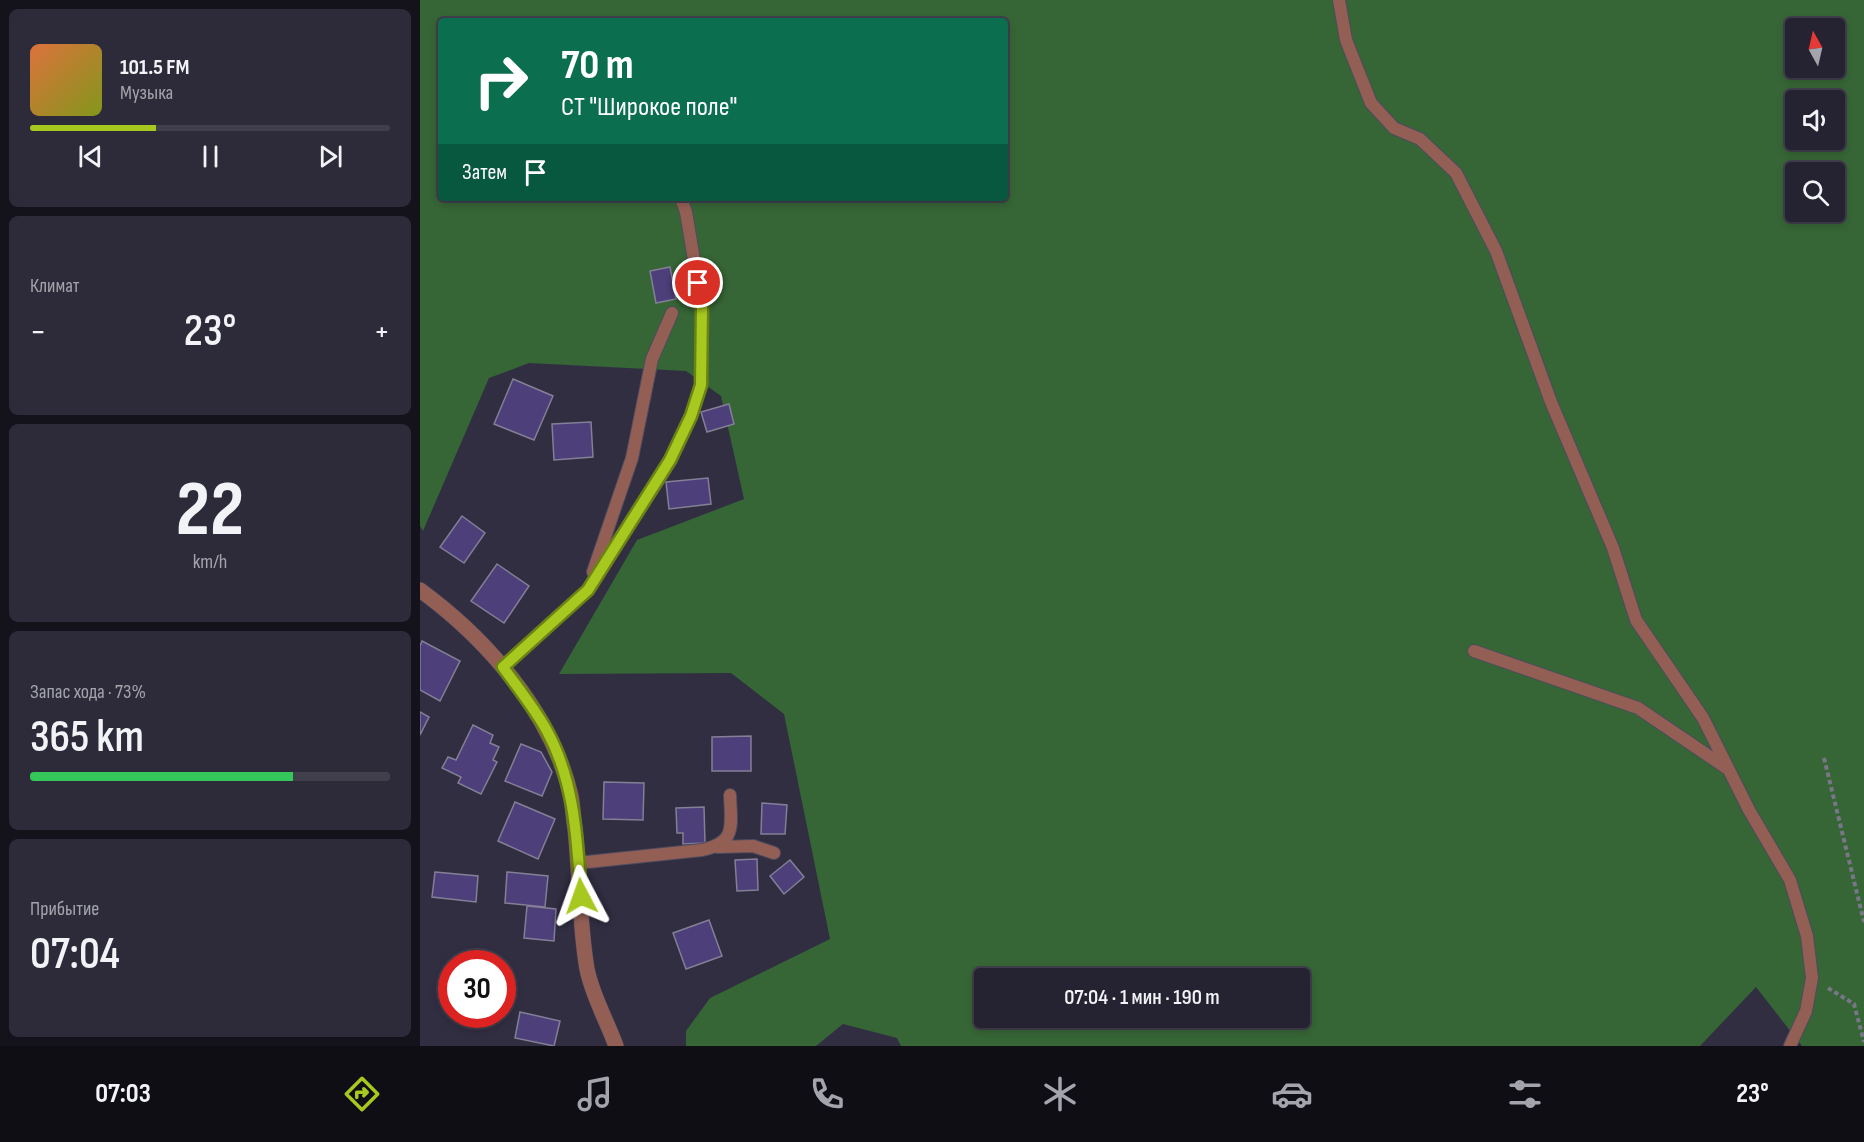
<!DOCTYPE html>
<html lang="ru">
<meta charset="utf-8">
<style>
:root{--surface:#252232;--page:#2d2a3a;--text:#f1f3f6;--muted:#a3a4ac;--line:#423f4d;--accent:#a7c81f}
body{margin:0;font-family:"Sofia Sans Condensed",sans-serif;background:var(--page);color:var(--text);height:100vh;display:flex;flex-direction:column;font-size:22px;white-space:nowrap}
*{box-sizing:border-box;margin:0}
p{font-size:20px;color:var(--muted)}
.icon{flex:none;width:33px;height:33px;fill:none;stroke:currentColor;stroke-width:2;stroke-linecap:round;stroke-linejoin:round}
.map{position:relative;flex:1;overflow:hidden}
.side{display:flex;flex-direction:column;gap:9px;padding:9px;background:#14131c;width:420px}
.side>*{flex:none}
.banner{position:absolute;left:18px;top:18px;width:570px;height:183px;border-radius:6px;box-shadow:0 3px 9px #0003,0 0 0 2px var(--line);background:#0b6e4f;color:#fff;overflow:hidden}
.needle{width:39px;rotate:352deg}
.tools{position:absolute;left:1365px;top:18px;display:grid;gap:12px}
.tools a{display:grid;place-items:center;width:60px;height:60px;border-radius:6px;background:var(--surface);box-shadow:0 3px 9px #0003,0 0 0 2px var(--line);font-size:30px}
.speed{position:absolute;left:18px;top:950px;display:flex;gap:12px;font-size:30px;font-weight:700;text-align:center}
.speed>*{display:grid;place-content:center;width:78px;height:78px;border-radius:50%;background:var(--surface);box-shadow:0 3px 9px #0003,0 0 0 2px var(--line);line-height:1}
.speed .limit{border:9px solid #d22;background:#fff;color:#111}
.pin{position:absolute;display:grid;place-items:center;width:51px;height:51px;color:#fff;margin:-26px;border:3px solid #fff;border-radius:50%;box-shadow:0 2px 6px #0007}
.me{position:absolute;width:66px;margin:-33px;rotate:356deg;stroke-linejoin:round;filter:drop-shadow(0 0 4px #0008)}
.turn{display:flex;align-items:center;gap:21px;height:126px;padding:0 24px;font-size:27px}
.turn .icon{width:78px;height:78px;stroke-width:2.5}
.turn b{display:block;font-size:42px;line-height:51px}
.then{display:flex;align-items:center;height:57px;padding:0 24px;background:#0003;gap:12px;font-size:22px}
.big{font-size:45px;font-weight:600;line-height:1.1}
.side .card{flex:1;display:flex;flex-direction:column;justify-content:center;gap:9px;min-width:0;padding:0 21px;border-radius:9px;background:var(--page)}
.side .dial{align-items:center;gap:0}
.dial b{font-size:78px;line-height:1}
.song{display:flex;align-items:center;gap:18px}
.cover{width:72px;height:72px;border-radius:9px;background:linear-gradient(135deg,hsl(20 70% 55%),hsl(70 70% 35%))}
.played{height:6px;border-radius:3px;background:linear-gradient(90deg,var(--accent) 35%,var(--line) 35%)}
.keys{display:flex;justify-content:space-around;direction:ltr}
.heat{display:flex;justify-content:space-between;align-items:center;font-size:33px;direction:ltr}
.charge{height:9px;border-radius:4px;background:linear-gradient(90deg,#34c759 73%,var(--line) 0)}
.trip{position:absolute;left:554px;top:968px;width:336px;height:60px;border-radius:6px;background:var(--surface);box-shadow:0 3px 9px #0003,0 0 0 2px var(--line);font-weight:600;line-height:60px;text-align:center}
.tab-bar{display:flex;height:96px;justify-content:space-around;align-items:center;background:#0f0e14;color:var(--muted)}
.tab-bar .icon{width:42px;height:42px}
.tab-bar .selected{color:var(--accent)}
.tab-bar b{font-size:27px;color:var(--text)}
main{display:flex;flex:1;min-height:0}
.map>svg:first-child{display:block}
</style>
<main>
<section class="side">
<div class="card">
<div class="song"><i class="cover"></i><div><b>101.5 FM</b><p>Музыка</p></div></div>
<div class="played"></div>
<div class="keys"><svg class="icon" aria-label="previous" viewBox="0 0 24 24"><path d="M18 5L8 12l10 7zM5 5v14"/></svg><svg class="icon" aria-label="pause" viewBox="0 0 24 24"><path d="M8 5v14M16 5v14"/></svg><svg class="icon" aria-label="next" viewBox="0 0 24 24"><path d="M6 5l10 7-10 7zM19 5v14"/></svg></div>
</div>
<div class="card"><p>Климат</p>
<div class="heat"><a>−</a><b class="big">23°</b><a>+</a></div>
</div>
<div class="card dial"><b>22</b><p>km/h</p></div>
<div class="card"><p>Запас хода · 73%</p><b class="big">365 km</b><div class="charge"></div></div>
<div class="card"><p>Прибытие</p><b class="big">07:04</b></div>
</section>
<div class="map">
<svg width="1444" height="1046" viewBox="0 0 1444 1046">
<rect width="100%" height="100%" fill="#312e42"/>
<!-- green -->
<path fill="#366536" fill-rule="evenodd" d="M0,0H1444V1046H1382L1336,987L1280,1046H481L477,1038L423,1024L396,1046H266V1031L290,998L410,939L364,714L311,673L139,674L217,540L324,499L301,396L266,371L109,363L69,378L3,531L0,526ZM21,21H585V198H21ZM1376,28H1414V68H1376ZM1376,100H1414V140H1376ZM1376,172H1414V212H1376ZM564,978H879V1017H564Z"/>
<!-- building -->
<path fill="#4d3f7a" stroke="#837f96" stroke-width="1.5" d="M250,267L256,299L236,303L230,271Z
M93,379L133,396L114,440L74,424Z
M309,404L314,424L287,432L281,412Z
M171,422L173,457L134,460L132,424Z
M288,478L291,504L249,509L246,482Z
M42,516L65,533L44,563L20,547Z
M77,564L109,586L84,623L51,601Z
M2,641L40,661L20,701L0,690V646Z
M0,712L9,717L0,735Z
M53,725L73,735L70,743L79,747L73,760L77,762L61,794L38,783L41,777L22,768L28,757L36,760Z
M331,736V771H292V737Z
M101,744L121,752L132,772L122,796L85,781Z
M184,782L224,783L223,820L183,819Z
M95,802L135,819L118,859L78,841Z
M342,803L367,805L365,834H341Z
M284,807L285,843L263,844V833H257L256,808Z
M337,859L338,890L317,891L315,860Z
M370,860L384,877L364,894L350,876Z
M15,872L58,876L56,902L12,897Z
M87,872L128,876L125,907L85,903Z
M107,906L136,909L134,941L104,938Z
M289,920L302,956L266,969L253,933Z
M100,1012L140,1021L134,1046L95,1038Z"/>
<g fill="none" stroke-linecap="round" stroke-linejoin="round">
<!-- service casing -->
<g stroke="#4e4b5e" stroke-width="14">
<path id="service" d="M919,0L926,40L951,103L974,128L1000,139L1036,173L1076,251L1131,402L1193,548L1216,620L1283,718L1329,810L1370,880L1387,936L1392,978L1386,1011L1370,1046
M173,572L212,458L232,359L252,313
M1054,651L1218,708L1308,769
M83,667L168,590L251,460L271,416L281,385L282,307L266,212L261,198
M297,847L333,846L354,853
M158,863L282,850C317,842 311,826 310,795"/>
</g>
<!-- minor casing -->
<g stroke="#4e4b5e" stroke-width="16">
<path id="minor" d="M0,590C67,639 132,713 151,796C153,806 153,817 155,828C160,874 159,923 167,969C172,995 187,1021 196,1046"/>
</g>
<!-- path -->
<path stroke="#797687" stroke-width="4" stroke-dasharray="4.5 3" stroke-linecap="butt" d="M1404,758L1444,922
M1408,988L1434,1004L1444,1042"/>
<!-- service -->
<use href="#service" stroke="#935f55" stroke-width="12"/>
<!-- minor -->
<use href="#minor" stroke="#935f55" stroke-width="15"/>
</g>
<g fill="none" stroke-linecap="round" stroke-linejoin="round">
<!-- route casing -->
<g stroke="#6d8214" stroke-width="15">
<path id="route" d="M161,896C157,841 155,782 127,731C115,709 98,688 83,667L168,590L250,460L271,416L281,385L282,306L278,283"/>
</g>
<!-- route -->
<use href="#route" stroke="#a7c81f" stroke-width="10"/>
</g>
</svg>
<div class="tools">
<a><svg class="needle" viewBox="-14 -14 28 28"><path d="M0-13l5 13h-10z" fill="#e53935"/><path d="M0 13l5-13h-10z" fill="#a3a4ac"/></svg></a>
<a><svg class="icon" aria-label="sound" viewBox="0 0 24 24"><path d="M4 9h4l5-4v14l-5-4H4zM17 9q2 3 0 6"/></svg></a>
<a><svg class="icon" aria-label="search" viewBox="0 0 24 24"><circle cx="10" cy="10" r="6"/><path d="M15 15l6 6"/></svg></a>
</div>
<div class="speed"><div class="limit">30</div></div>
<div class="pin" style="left:278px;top:283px;background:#d93025"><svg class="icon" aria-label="arrive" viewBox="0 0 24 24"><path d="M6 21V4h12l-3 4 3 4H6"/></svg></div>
<svg class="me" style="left:161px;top:896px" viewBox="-20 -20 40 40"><path d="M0-17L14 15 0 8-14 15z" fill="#a7c81f" stroke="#fff" stroke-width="4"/></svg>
<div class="trip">07:04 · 1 мин · 190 m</div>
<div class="banner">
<div class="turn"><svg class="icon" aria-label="right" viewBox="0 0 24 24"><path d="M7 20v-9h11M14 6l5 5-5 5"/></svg><div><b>70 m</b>СТ &quot;Широкое поле&quot;</div></div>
<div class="then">Затем<svg class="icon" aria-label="arrive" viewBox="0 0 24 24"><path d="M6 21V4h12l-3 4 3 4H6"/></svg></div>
</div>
</div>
</main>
<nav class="tab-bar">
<b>07:03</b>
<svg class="icon selected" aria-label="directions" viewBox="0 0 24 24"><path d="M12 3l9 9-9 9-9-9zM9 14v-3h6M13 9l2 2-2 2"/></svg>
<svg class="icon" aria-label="music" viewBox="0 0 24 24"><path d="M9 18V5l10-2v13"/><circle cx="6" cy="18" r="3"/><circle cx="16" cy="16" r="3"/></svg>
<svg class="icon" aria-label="phone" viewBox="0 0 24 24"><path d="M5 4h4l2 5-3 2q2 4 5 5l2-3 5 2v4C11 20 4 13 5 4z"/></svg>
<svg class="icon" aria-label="climate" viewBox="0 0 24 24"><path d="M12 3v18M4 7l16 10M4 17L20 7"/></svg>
<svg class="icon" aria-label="car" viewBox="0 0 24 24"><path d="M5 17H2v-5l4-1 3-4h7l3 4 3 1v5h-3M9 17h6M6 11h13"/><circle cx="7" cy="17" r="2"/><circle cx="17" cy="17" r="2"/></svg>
<svg class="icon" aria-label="filters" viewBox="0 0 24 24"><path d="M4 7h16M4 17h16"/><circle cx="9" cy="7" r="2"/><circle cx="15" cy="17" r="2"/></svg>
<b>23°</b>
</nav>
